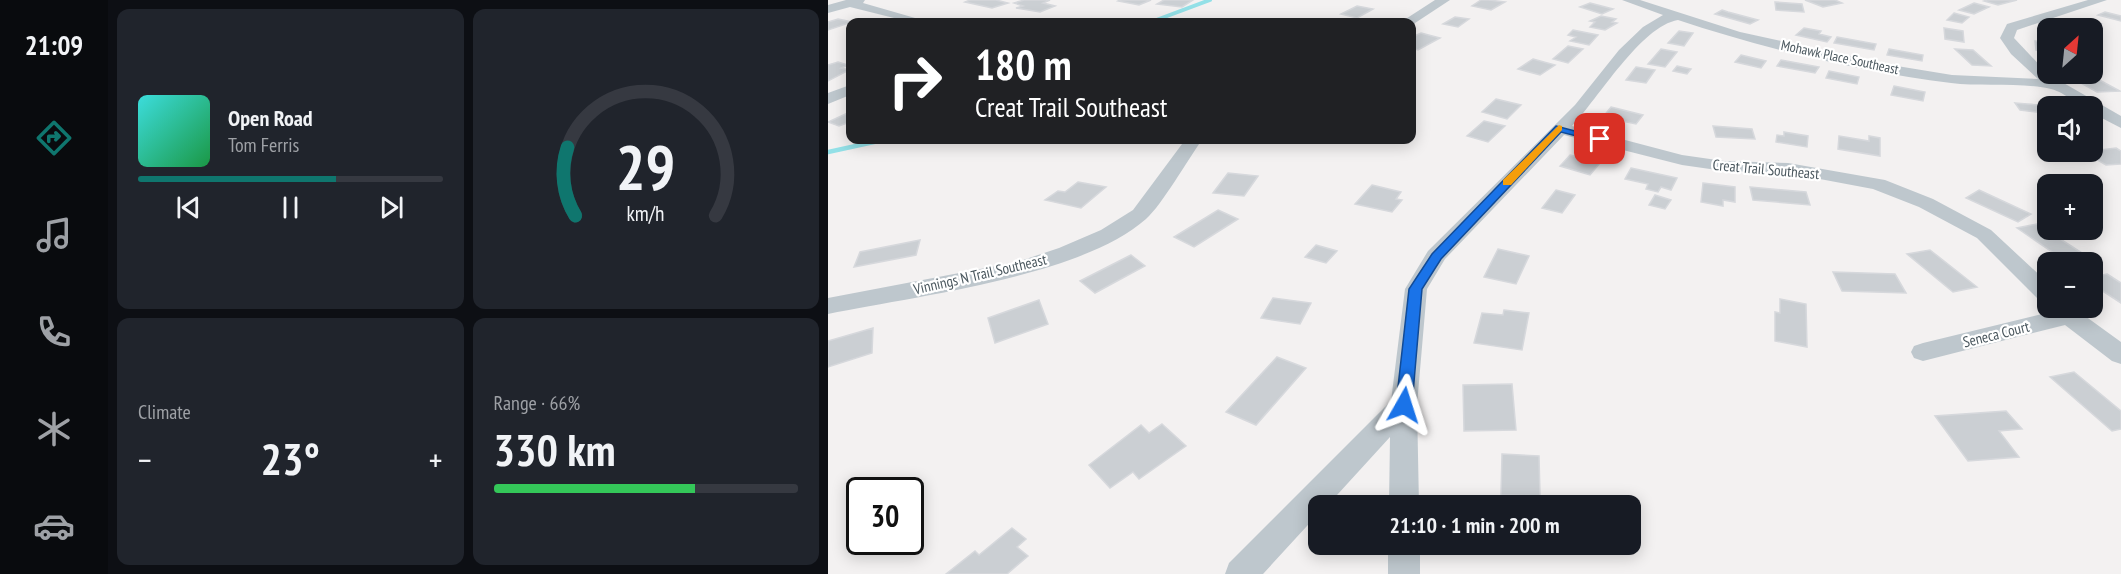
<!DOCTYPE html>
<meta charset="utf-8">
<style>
:root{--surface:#171b24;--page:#20242c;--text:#f1f3f6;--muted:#9ea1a6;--line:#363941;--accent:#0f766e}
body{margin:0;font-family:"PT Sans Narrow",sans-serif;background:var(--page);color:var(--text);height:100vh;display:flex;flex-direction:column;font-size:22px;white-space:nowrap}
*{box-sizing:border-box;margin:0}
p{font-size:20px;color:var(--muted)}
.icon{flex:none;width:33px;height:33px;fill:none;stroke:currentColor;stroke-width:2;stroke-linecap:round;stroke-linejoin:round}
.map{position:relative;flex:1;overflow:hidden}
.details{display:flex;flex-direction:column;gap:9px;padding:9px;background:#0d0f14;width:720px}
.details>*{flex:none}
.hud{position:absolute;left:18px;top:18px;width:570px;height:126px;border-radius:12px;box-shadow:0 3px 15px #0003;background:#202124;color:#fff;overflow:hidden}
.needle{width:39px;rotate:27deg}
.controls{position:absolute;left:1209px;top:18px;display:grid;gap:12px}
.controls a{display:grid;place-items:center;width:66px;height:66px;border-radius:12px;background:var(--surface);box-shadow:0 3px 15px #0003;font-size:30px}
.speed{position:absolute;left:18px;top:477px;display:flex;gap:12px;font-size:30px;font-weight:700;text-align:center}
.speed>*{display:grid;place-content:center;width:78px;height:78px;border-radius:50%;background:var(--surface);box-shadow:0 3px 15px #0003;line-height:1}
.speed .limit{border:3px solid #111;border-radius:9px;background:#fff;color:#111}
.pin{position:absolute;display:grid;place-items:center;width:51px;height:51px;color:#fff;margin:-26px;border-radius:12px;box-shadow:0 3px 9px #0006}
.me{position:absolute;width:66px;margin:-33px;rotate:6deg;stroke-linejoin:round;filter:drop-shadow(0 0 4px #0008)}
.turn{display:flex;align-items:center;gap:21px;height:126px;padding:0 30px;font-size:27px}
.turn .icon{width:78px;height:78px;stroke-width:2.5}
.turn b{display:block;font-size:42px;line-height:51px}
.big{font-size:45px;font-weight:700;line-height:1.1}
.details .widget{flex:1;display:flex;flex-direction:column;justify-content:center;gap:9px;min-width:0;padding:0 21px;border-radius:12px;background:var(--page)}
.details .dial{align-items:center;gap:0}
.dial svg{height:156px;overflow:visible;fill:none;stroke:var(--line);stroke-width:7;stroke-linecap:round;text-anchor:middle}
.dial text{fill:var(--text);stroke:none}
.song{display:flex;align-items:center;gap:18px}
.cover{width:72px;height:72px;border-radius:9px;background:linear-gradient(135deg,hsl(180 70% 55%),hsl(140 70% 35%))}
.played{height:6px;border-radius:3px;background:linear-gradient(90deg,var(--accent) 65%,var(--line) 65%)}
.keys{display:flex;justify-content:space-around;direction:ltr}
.heat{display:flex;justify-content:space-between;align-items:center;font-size:33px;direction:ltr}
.charge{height:9px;border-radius:4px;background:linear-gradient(90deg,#34c759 66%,var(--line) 0)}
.details .tiles{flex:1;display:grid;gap:9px;grid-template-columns:repeat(2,1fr)}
.trip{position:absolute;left:480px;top:495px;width:333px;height:60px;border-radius:12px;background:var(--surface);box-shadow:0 3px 15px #0003;font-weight:700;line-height:60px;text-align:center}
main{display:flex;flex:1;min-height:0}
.tabs{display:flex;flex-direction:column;width:108px;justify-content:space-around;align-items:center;background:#090b0e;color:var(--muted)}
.tabs .icon{width:42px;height:42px}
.tabs .on{color:var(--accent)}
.tabs b{font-size:27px;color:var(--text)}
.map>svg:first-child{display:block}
</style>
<main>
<nav class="tabs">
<b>21:09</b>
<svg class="icon on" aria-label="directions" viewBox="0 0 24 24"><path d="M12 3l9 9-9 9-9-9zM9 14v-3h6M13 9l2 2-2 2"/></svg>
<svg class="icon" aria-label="music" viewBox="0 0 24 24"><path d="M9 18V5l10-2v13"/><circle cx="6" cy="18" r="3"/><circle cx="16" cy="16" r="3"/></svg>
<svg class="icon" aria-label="phone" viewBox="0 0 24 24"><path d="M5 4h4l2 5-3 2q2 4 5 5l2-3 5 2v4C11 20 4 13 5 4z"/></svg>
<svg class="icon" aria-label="climate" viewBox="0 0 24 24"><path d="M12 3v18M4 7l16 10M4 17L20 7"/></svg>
<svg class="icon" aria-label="car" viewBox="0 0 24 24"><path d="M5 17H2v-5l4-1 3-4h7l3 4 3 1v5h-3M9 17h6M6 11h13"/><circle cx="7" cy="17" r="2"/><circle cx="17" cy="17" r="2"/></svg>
</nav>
<section class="details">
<div class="tiles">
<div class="widget">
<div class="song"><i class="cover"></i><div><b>Open Road</b><p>Tom Ferris</p></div></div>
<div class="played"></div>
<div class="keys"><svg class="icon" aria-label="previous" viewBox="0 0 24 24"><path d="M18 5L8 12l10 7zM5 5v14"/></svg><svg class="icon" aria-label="pause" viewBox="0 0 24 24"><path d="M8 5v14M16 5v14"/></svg><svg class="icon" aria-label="next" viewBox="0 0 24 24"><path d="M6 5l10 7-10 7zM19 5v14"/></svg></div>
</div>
<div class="widget dial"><svg viewBox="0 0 100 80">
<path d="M14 69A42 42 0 1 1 86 69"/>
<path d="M14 69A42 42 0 0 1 10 34" stroke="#0f766e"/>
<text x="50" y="56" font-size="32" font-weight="700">29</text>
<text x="50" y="72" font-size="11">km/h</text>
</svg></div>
<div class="widget"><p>Climate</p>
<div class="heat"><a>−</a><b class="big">23°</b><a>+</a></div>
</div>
<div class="widget"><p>Range · 66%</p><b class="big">330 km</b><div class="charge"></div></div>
</div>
</section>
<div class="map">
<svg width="1293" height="574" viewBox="0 0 1293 574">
<rect width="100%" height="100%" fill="#f3f1f1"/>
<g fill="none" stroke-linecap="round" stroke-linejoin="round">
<!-- stream-far1 -->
<path stroke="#93e0e7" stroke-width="4" d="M323,22L382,0"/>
<!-- stream -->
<path stroke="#93e0e7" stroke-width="4.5" d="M0,152L55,140"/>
</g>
<!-- building -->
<path fill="#cbcfd3" stroke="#d6d8dc" stroke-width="1.5" d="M142,0H168L180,3L164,8L137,2Z
M196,0H222L215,3L227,6L212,12L188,8L195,6L186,3Z
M292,0H323L311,5L290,1Z
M336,0H365L354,7L329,4Z
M653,0H661L677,2L663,10L644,6Z
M977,0H1007L1014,3L995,7Z
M1159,0H1189L1170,5L1156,1Z
M947,2L974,4L976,12L948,10Z
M762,3L785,9L774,14L752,7Z
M1146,3L1161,7L1146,14L1131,10Z
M529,6L545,9L529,18L513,14Z
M894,10L900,12L930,20L922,24L887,14Z
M1277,12L1293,16V21L1270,15Z
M1126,13L1141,17L1134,23L1119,20Z
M773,16L788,19L784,22L789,23L777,30L762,27L767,22L762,21Z
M627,17L641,19L630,27L615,24Z
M10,19L24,22L0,30V22Z
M1251,19L1273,24L1264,29L1240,25Z
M976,28L993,31L991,34L1003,37L999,42L968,35Z
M1116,28L1135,31L1136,42L1117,39Z
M745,30L770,35L761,45L742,41L748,37L740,35Z
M851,31L865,33L856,46L840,43Z
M593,33L612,38L590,50L584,48V37Z
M1009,37L1048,44L1046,50L1006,43Z
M1207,41L1220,42V52L1208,50Z
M740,46L755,49L740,63L725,59Z
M833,49L849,52L837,67L820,64Z
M1061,49L1095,55L1094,61L1059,55Z
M1127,49L1145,50L1163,66L1144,65Z
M913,55L938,61L933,68L907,62Z
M705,59L727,65L712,75L690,69Z
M953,60L991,67L987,73L949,66Z
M10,62L20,65L13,68L21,70L0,81V65Z
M849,66L863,69L859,74L845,71Z
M808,67L827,70L818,83L798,80Z
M1001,71L1031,77L1029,84L998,78Z
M1264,76L1292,91L1269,92L1242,77Z
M1066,86L1097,92L1095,101L1063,95Z
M668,99L693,105L679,119L654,112Z
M1187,103L1211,105L1217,113L1192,110Z
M783,107L815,115L808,124L775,117Z
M22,112V122L11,126L0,122Z
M656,121L677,126L660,142L639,136Z
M885,126L924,129L927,139L888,137Z
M956,132L980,136L979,147L948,142L949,135L956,136Z
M1011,136L1041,141V136L1052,138V156L1010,149Z
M1288,148L1293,151V164L1278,165L1256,152Z
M742,155L772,163L762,175L732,166Z
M803,168L849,178L843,190L833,187L830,192L818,189L820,184L797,179Z
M400,173L430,176L416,196L385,193Z
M250,182L278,187L253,208L217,200L230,191L237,192Z
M875,183L907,187V202L895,200V206L873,202Z
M544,185L573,192L568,199L574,200L564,212L527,204Z
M922,187L978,192L982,205L925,200Z
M728,190L747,195L734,213L714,208Z
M1151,190L1203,214L1190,222L1138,198Z
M827,195L843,200L837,209L821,205Z
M390,210L410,219L366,247L346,237Z
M1209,224L1254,253L1233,258L1189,228Z
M92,240L88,255L26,267L32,252Z
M488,245L509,251L498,263L477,257Z
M670,249L701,256L688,284L656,277Z
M1102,250L1149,287L1125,292L1079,254Z
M303,255L317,266L267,293L252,281Z
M1005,272L1067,274L1078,293L1014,291Z
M1279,274L1293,283V303L1264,284V277Z
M445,298L483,303L472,324L433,318Z
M952,299L978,304L979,347L947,341V312L952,313Z
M211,300L220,324L167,343L160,318Z
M676,310L701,313L694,350L646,343L654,313L675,315Z
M45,328L44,353L0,367V341Z
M449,357L478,368L428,425L398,412Z
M1246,372L1293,411V429L1284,431L1222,377Z
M684,384L688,430L636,431L635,385Z
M1178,411L1194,429L1171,431L1191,457L1140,461L1107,416Z
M334,424L358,446L311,479L305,472L282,488L261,465L313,425L321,433Z
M674,454L711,456L712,496L673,495Z
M184,528L198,539L189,547L200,556L179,574H118L147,551L151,555Z"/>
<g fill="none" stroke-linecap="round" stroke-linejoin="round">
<!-- minor -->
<path fill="#bec7cd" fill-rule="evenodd" d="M18,0H37L35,3L101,22H82L22,7L0,13V5Z
M607,0H622L584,25V22H573Z
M794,0H812L912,32L1069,66L1124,75L1210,79L1183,54L1172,38L1179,24L1260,0H1279L1189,30L1186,38L1220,74L1293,116V128L1264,113V106C1247,106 1239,93 1223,89C1196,82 1152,87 1123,83C1034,72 934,48 850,20C813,26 770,99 744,126L854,155L896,161L960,163L1057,180L1105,199L1163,230L1220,283V303L1212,301L1149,238L1091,207L1045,189L960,173L896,171L854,165L736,135L617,259L599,289L589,405L591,506H561L562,437L499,506H490V514L435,574H397L401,563L563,401L577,289L600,251L747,105L791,50L815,27L835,15Z
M22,85V95L0,104V93Z
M357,140H374C360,159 334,205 318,219C252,277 87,296 0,314V298L189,262L231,248L273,230L305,210Z
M1219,308H1246L1293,342V364L1284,361L1237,325L1095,361L1086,358L1083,352L1086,346L1095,343L1222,312Z
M560,544H592V574H560Z"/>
</g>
<!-- route -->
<path fill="#1a73e8" stroke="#114b97" stroke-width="1.5" d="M728,126L777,139L772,142L733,132L613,259L594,289L584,405L576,412L570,410L568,405L581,289L604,254Z"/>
<!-- slow -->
<path fill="#f59e0b" d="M731,125L734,126V130L683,185H675V180Z"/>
<g text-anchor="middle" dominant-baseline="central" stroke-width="4.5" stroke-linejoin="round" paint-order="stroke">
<!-- far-street labels -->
<g font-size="14" fill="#4a575e" stroke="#fff">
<text transform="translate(1012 57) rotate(12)">Mohawk Place Southeast</text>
</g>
<!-- street labels -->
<g font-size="15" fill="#4a575e" stroke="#fff">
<text transform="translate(938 169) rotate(5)">Creat Trail Southeast</text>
<text transform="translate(152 274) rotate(-13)">Vinnings N Trail Southeast</text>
<text transform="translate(1168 334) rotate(-14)">Seneca Court</text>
</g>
</g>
</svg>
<div class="controls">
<a><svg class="needle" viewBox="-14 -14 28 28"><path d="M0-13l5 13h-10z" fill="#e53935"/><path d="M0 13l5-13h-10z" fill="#9ea1a6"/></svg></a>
<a><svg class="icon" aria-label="sound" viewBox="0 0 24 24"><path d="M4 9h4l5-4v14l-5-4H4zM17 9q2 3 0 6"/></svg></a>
<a>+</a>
<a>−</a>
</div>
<div class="speed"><div class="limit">30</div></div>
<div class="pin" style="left:772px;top:139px;background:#d93025"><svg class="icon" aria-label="arrive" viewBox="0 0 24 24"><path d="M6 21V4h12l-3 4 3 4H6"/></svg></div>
<svg class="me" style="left:576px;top:405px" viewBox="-20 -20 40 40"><path d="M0-17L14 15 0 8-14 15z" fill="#1a73e8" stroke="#fff" stroke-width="4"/></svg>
<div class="trip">21:10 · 1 min · 200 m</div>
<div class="hud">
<div class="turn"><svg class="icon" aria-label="right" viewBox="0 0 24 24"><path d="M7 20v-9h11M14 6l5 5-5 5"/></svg><div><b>180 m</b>Creat Trail Southeast</div></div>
</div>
</div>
</main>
